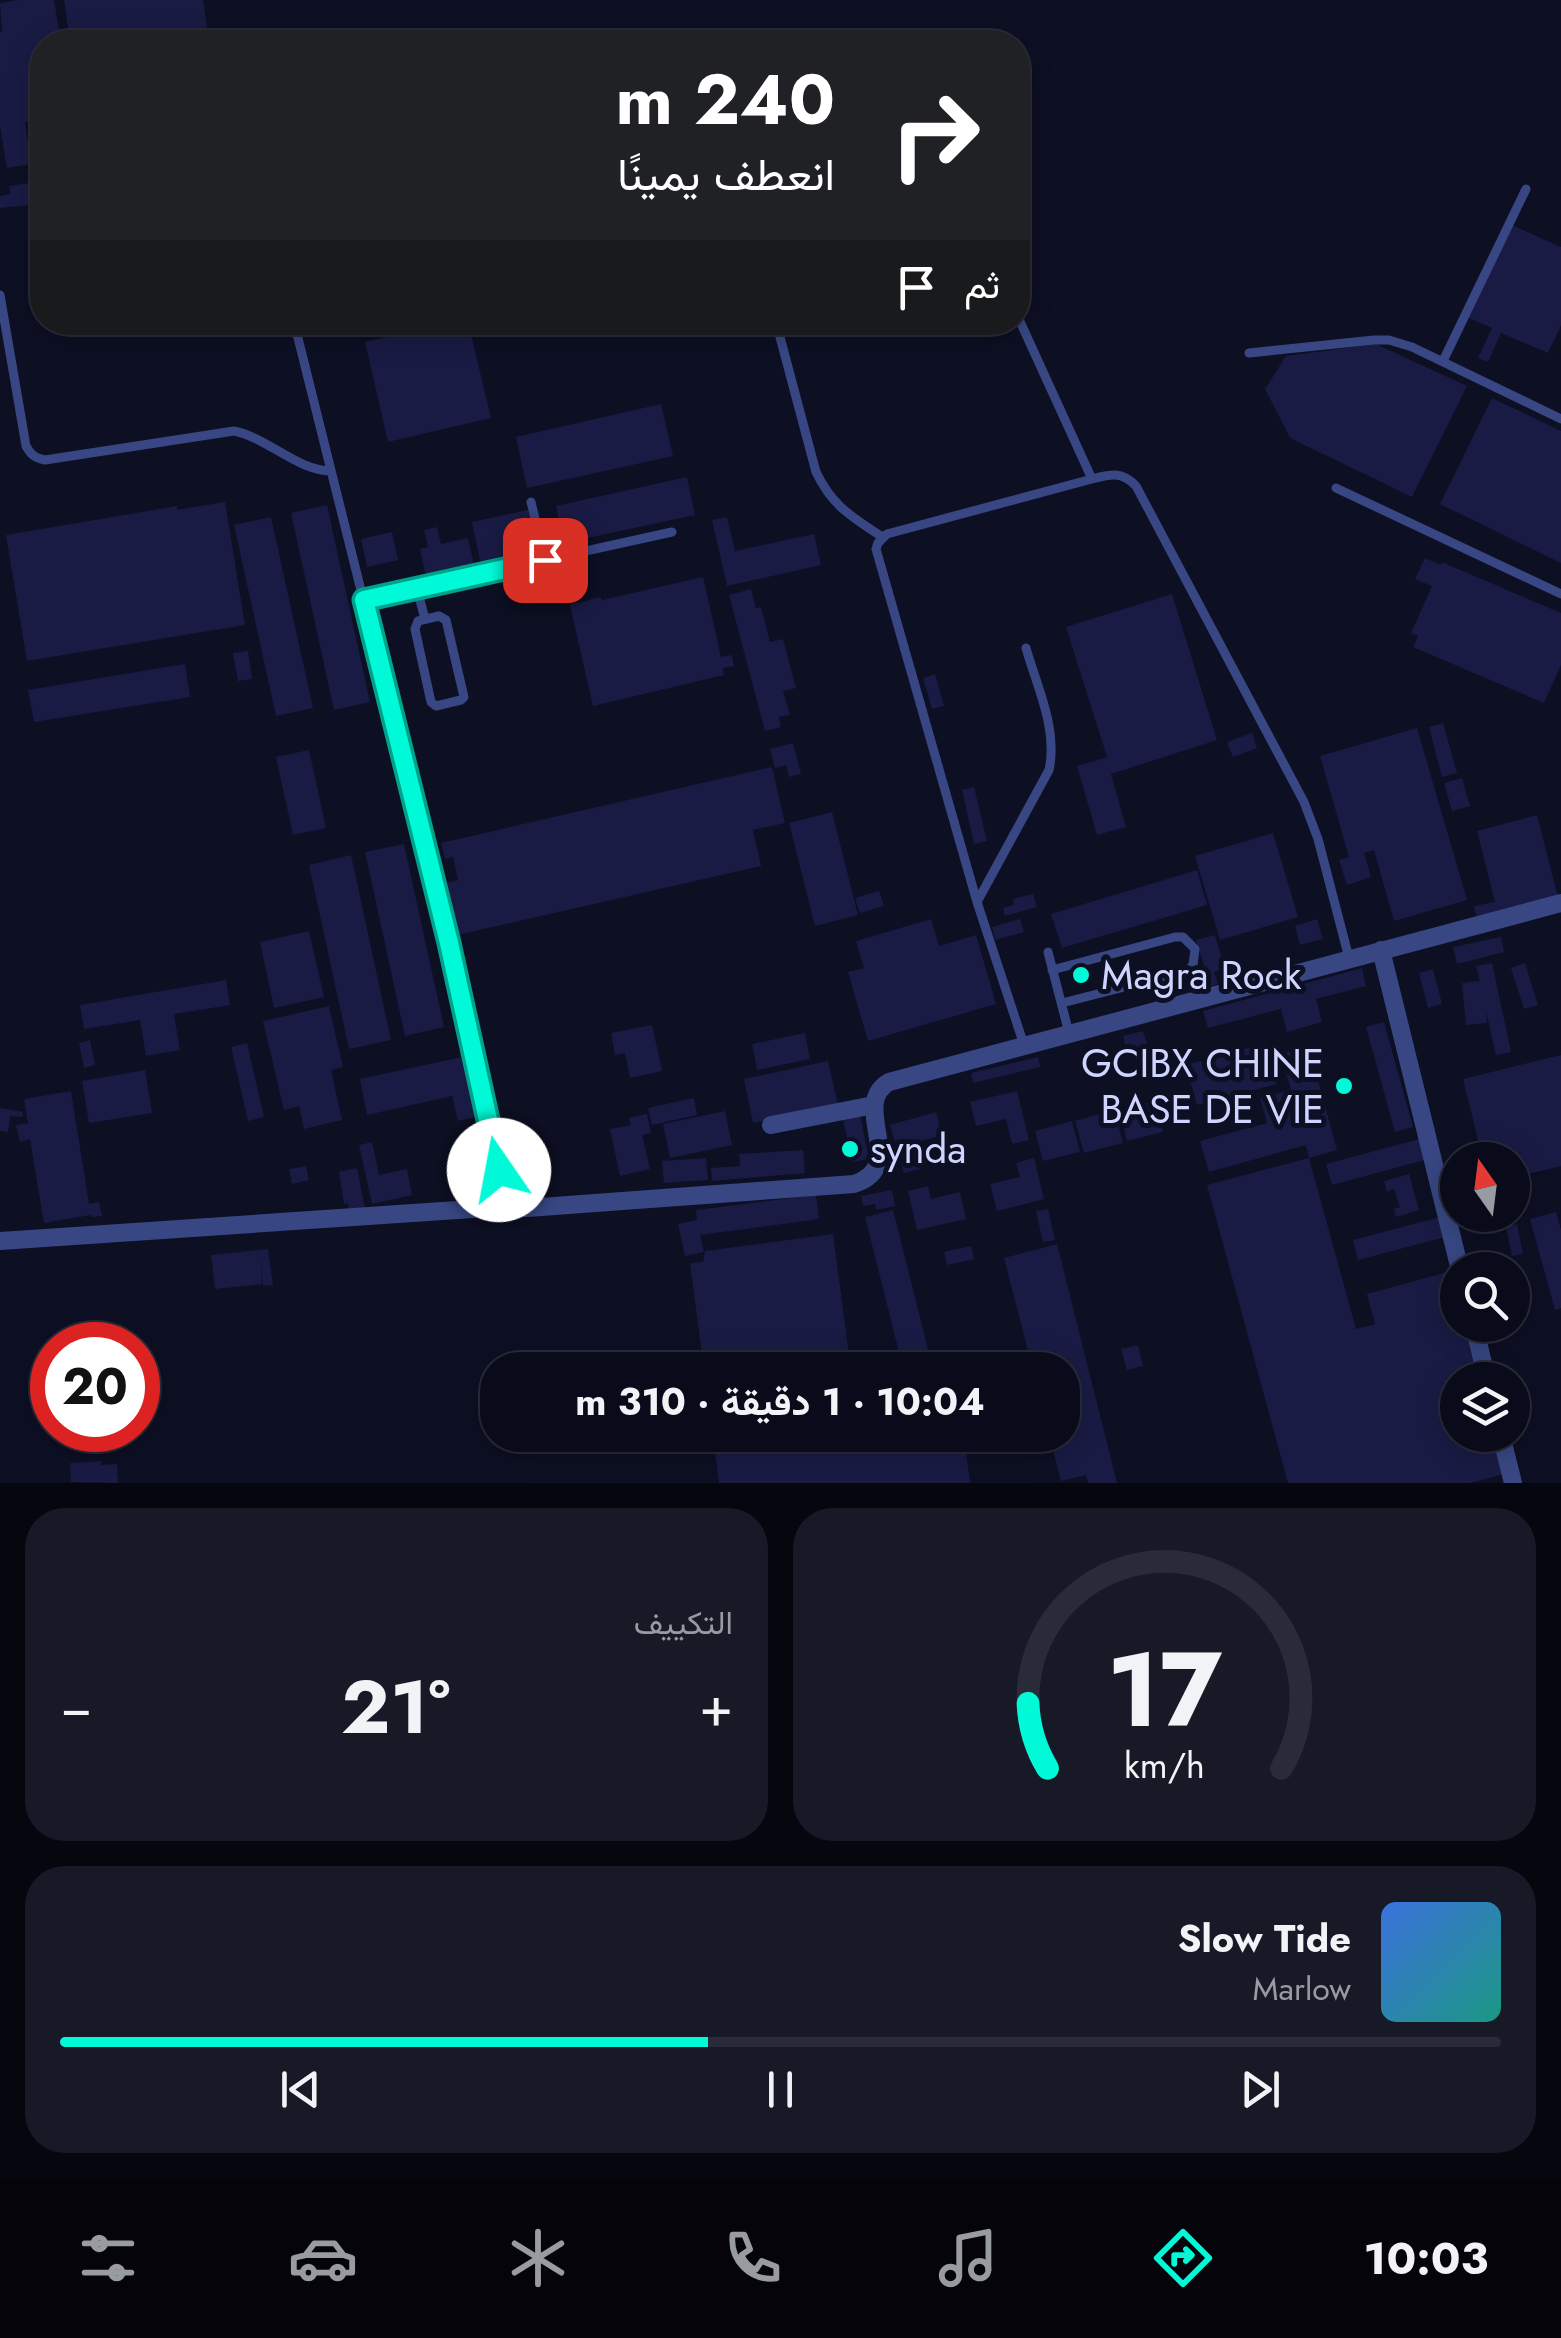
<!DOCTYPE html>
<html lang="ar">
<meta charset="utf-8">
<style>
:root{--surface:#0a0b1a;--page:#181927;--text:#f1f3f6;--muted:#999ba2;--line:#2a2b39;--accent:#00fad7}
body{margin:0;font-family:Jost,Vazirmatn,sans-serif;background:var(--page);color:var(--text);direction:rtl;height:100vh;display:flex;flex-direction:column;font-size:38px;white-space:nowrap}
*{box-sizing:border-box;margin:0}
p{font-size:32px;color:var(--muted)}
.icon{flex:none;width:55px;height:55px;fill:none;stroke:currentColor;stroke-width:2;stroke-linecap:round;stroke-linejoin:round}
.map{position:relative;height:1483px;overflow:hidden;direction:ltr}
.drawer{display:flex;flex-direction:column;gap:25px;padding:25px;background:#06060e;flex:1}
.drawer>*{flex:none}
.guide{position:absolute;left:30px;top:30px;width:1000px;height:305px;border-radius:40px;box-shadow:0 5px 25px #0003,0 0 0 2px var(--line);direction:rtl;background:#202124;color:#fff;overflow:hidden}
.needle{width:65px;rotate:346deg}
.controls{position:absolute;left:1440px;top:1142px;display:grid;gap:20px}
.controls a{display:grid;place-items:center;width:90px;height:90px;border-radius:50%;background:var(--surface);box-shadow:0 5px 25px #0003,0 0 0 2px var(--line);font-size:50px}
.speed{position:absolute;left:30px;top:1322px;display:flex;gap:20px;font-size:50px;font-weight:700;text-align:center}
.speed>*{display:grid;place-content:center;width:130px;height:130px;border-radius:50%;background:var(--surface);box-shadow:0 5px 25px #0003,0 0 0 2px var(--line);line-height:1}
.speed .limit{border:15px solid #d22;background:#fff;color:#111}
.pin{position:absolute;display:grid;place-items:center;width:85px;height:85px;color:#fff;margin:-42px;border-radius:20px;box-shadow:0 5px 15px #0006}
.me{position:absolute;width:110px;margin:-55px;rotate:348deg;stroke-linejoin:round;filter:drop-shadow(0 0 8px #0008)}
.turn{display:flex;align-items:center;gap:35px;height:210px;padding:0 30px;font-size:45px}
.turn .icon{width:130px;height:130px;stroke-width:2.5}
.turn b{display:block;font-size:70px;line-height:85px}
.then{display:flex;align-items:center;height:95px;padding:0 30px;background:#0003;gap:20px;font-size:38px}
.big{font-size:75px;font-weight:700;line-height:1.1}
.drawer .tile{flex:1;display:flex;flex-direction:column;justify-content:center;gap:15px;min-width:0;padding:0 35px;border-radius:40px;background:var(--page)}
.drawer .dial{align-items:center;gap:0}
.dial svg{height:260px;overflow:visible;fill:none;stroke:var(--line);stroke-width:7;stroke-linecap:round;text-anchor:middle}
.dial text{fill:var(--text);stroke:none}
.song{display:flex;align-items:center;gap:30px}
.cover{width:120px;height:120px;border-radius:15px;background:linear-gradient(135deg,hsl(220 70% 55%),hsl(170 70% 35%))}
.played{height:10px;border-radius:5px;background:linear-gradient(90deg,var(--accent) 45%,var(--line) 45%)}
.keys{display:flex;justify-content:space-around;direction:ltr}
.heat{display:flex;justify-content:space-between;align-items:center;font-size:55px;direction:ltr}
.drawer .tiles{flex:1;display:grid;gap:25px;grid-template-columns:1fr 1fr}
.tile:last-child{grid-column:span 2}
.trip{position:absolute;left:480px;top:1352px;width:600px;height:100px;border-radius:40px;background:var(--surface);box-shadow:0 5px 25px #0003,0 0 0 2px var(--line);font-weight:700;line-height:100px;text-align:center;direction:rtl}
.tab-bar{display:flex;height:160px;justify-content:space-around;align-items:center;background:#04040a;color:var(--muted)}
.tab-bar .icon{width:70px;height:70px}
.tab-bar .current{color:var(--accent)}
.tab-bar b{font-size:45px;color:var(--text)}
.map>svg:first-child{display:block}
</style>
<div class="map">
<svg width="1561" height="1483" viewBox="0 0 1561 1483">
<rect width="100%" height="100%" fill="#0d0f23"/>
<!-- building -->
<path fill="#191b44" d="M17,0H54L61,42H42V119L25,122L31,164L7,168L0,126V32H2L0,3Z
M64,0H203L209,42H70Z
M42,181V204L0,208V196L10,194L9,186Z
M1512,225L1561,247V325L1548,353L1501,333L1488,362L1478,358L1492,328L1469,318Z
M450,322H468L491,418L388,442L365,342Z
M1376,344L1467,386L1412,497L1290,438L1265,389L1286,356Z
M1492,398L1561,431V563L1440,504Z
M661,404L673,456L527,488L516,437Z
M687,477L695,515L578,540L577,537L563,540L556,506Z
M225,502L245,625L27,661L6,535L177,506V510Z
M327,505L370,702L334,710L291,513Z
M528,510L537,555L481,565L472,522Z
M271,517L313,708L276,716L234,525Z
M727,517L735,551L814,534L821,565L727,586L712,520Z
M437,527L441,544L468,538L474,565L426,576L420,549L428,547L424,530Z
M392,532L398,560L367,567L361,539Z
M1425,558L1441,565L1442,562L1561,613V665L1544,703L1413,647L1418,636L1411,633L1432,586L1415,579Z
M703,577L721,657L732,655L734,666L723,668L724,675L593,706L570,605L601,597L602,600Z
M751,589L756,608L761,607L770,642L783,639L796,688L783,691L790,715L779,717L781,727L765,731L729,595Z
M1172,594L1217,740L1111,774L1126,827L1097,835L1077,766L1107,757L1066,627Z
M248,651L252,679L238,681L233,653Z
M185,664L190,697L34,722L28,690Z
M935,674L944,706L932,709L923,678Z
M1443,723L1457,773L1442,777L1429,727Z
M1417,728L1467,900L1394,921L1374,850L1364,853L1371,877L1347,885L1339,860L1349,857L1320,756Z
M1252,733L1257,748L1233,757L1227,742Z
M793,743L801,774L789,777L786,765L775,768L770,749Z
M309,750L326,828L293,835L276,757Z
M772,767L785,823L753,830L761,866L457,935L445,883L458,880L453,857L445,859L441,843Z
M1462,778L1470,806L1452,811L1444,783Z
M974,787L987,841L974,844L962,790Z
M832,812L858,915L815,926L789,823Z
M1537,815L1559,901L1477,919L1474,906L1495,902L1477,831Z
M1273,833L1298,917L1220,940L1195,856Z
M404,844L444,1027L405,1036L365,852Z
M351,855L391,1040L349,1049L309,865Z
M1197,870L1207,905L1062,948L1051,914Z
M879,891L884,906L860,913L855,898Z
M1033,894L1037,907L1005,916L1003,908L1014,905L1013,899Z
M931,919L939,946L976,935L996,1004L868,1041L848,972L864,968L856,941Z
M1020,919L1024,932L995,940L992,927Z
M1317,919L1323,939L1300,945L1295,926Z
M309,931L324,997L274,1008L260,942Z
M1215,935L1225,969L1214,972L1218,984L1205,988L1202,977L1207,976L1196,940Z
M1501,937L1504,952L1457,964L1453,947Z
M1492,963L1511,1052L1496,1055L1486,1011L1487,1023L1466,1025L1462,983L1480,981L1476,966Z
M1525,963L1538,1005L1524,1009L1511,968Z
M1362,968L1366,986L1316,999L1322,1022L1287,1032L1281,1009L1208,1028L1203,1011Z
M1433,969L1442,1004L1428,1008L1419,973Z
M226,980L230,1005L174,1014L180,1050L146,1056L140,1020L84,1029L80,1005Z
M329,1006L343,1067L331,1070L342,1120L304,1129L299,1106L284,1110L263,1021Z
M1384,1022L1413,1127L1395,1132L1366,1027Z
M652,1025L662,1071L630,1078L625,1053L615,1055L611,1033Z
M1143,1031L1148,1047L1127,1053L1123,1036Z
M805,1033L810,1059L757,1070L752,1044Z
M90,1040L95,1065L84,1068L79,1043Z
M247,1043L264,1117L248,1121L231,1047Z
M1266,1043L1277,1084L1197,1105L1186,1065Z
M1309,1047L1337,1150L1309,1158L1356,1329L1375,1324L1367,1294L1455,1270L1458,1280V1325H1468L1483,1380H1458V1435H1498L1508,1473L1470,1483H1288L1207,1185L1309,1158L1306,1145L1209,1172L1200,1141L1267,1123L1260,1098L1291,1090L1281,1054Z
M1561,1055V1166L1512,1178V1160H1483L1463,1079Z
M462,1057L475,1117L458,1121L452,1096L367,1115L360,1079Z
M1038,1057L1040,1067L973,1083L971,1073Z
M828,1061L838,1105L753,1123L744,1079Z
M145,1070L152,1113L89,1123L82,1081Z
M71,1091L89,1204L99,1202L102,1216L91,1217V1215L44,1223L30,1139L20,1142L16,1125L28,1123L24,1099Z
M1017,1091L1029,1140L1012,1144L1006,1119L976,1126L970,1102Z
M694,1098L697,1115L652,1125L648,1108Z
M1156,1101L1163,1132L1127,1141L1120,1109Z
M0,1108L23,1112L22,1117L10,1116L8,1132L0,1131Z
M1114,1110L1123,1143L1084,1153L1075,1121Z
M725,1111L732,1145L670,1158L663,1124Z
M936,1112L942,1135L915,1143L922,1168L904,1173L890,1125Z
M647,1114L651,1133L642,1135L650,1169L620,1176L610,1129L631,1125L629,1118Z
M860,1115L869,1159L852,1162L843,1119Z
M1072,1121L1080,1152L1043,1161L1035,1131Z
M1427,1137L1432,1158L1332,1185L1326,1164Z
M372,1142L379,1175L407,1169L412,1195L372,1204L359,1145Z
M803,1150L805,1173L712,1181L711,1168L740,1166L739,1154Z
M706,1158L708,1180L664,1183L662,1161Z
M1034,1158L1044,1199L997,1211L990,1184L1020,1177L1016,1163Z
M306,1166L309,1180L292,1184L289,1169Z
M357,1168L366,1214L350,1217L348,1203L344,1204L339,1172Z
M1409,1174L1419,1210L1396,1217L1394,1209L1400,1207L1394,1189L1387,1192L1384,1181Z
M928,1186L931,1199L960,1192L966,1219L917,1230L908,1191Z
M892,1190L895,1206L876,1210L875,1204L863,1206L861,1196Z
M816,1195L819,1219L700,1235L704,1252L685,1256L678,1224L697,1220L696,1210Z
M1048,1209L1055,1240L1043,1242L1036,1211Z
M893,1210L928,1349L901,1360L865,1217Z
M1556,1212L1561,1230V1308L1555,1310L1530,1219Z
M1444,1216L1449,1236L1358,1260L1353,1240Z
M1517,1224L1523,1254L1512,1256L1506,1227Z
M833,1234L851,1370H704L690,1263L703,1262L705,1251Z
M1057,1244L1117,1483H1088L1086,1475L1061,1481L1049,1435H1062V1370H1033L1004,1258Z
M971,1246L974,1259L947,1265L944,1252Z
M268,1249L273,1285L263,1286L261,1261L262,1284L215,1289L211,1255Z
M1138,1345L1143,1366L1127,1370L1121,1349Z
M953,1353L955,1370H863V1365Z
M713,1435H964L970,1483H719Z
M101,1461V1465L117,1464L118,1483L71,1482L70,1463Z"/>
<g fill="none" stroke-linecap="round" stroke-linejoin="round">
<!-- service -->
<path stroke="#384783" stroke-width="9" d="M0,295L26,446C31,455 35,458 45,460L234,431C268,438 296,470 331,471
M1018,317L1092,479
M294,322L449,943L507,1208
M776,322L816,472C833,507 851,516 882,537
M1249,353L1374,340H1389L1412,347L1561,419
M1443,361L1526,189
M1336,488L1561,594
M531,502L545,560
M417,589L425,619
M364,600L672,532
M439,616L446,620L464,697L461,700L436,706L431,702L415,629L418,621Z
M977,902L1049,770C1058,729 1037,687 1026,648
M1048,952L1069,1033
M1052,970L1175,937H1183L1195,949L1193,965L1187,971L1062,1003
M1024,1045L977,902L876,549L878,543L887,534L1092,479C1110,474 1122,471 1136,486L1304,802L1318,839L1349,958"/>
<!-- minor -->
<path stroke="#384783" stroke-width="18" d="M1381,950L1460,1270
M771,1125L874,1105
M0,1241L487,1208H527L854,1184C910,1166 849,1105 889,1082L1561,903
M1474,1325L1487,1380
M1501,1435L1513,1483"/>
</g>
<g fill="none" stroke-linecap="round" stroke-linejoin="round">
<!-- route casing -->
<g stroke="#00a28c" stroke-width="25">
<path id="route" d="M499,1170L449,943L364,600L545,560"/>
</g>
<!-- route -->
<use href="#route" stroke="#00fad7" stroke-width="18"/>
</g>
<!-- markers -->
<g fill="#00fad7" stroke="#0d0f23" stroke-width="4">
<circle cx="1081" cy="975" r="10"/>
<circle cx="1344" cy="1086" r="10"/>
<circle cx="850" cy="1149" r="10"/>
</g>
<g text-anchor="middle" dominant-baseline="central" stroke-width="10" stroke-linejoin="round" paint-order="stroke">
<!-- poi labels -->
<g font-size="40" fill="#cfd5ff" stroke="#0d0f23" text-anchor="start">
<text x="1101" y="975">Magra Rock</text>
<text x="1324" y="1063" text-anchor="end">GCIBX CHINE<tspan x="1324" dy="46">BASE DE VIE</tspan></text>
<text x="870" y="1149">synda</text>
</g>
</g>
</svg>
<div class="controls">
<a><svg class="needle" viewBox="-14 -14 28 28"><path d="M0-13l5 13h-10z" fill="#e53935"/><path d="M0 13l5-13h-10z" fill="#999ba2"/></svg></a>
<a><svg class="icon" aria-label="search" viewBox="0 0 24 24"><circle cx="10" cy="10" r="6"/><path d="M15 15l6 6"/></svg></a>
<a><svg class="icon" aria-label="layers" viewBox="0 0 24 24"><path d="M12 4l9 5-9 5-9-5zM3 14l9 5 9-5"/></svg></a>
</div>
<div class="speed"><div class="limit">20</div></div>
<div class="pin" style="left:545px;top:560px;background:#d93025"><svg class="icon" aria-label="arrive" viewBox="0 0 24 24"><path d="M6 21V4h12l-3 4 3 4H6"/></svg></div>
<svg class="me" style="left:499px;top:1170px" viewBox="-20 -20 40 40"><circle r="19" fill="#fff"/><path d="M0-13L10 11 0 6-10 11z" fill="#00fad7"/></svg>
<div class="trip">10:04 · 1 دقيقة · 310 m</div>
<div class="guide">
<div class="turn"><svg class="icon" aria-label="right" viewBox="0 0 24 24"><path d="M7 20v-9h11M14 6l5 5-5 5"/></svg><div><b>240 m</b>انعطف يمينًا</div></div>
<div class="then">ثم<svg class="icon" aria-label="arrive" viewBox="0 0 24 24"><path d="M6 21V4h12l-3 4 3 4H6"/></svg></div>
</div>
</div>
<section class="drawer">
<div class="tiles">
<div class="tile dial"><svg viewBox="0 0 100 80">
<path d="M14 69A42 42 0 1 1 86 69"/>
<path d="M14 69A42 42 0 0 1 8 49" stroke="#00fad7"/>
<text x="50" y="56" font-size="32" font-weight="700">17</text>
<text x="50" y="72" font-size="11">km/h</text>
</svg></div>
<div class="tile"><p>التكييف</p>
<div class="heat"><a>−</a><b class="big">21°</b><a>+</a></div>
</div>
<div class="tile">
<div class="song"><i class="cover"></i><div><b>Slow Tide</b><p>Marlow</p></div></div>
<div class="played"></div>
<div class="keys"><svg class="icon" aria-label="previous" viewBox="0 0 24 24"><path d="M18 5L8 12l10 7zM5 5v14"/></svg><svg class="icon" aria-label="pause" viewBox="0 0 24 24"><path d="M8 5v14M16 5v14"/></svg><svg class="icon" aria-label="next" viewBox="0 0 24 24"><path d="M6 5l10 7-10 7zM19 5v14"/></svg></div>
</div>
</div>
</section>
<nav class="tab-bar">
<b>10:03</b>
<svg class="icon current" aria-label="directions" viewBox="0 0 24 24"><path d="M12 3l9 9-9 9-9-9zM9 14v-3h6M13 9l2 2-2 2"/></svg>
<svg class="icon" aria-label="music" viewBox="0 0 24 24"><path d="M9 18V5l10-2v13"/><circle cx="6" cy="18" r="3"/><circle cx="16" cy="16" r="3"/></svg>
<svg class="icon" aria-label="phone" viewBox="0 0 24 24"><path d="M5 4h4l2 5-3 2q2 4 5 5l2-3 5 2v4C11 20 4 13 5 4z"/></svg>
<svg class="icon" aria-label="climate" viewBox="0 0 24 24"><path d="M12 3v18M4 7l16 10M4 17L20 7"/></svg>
<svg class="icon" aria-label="car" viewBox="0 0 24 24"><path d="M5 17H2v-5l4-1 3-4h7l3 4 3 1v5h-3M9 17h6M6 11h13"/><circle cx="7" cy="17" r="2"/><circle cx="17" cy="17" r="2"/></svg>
<svg class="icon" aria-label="filters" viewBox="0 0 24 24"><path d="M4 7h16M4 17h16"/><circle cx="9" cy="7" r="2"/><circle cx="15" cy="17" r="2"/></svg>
</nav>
